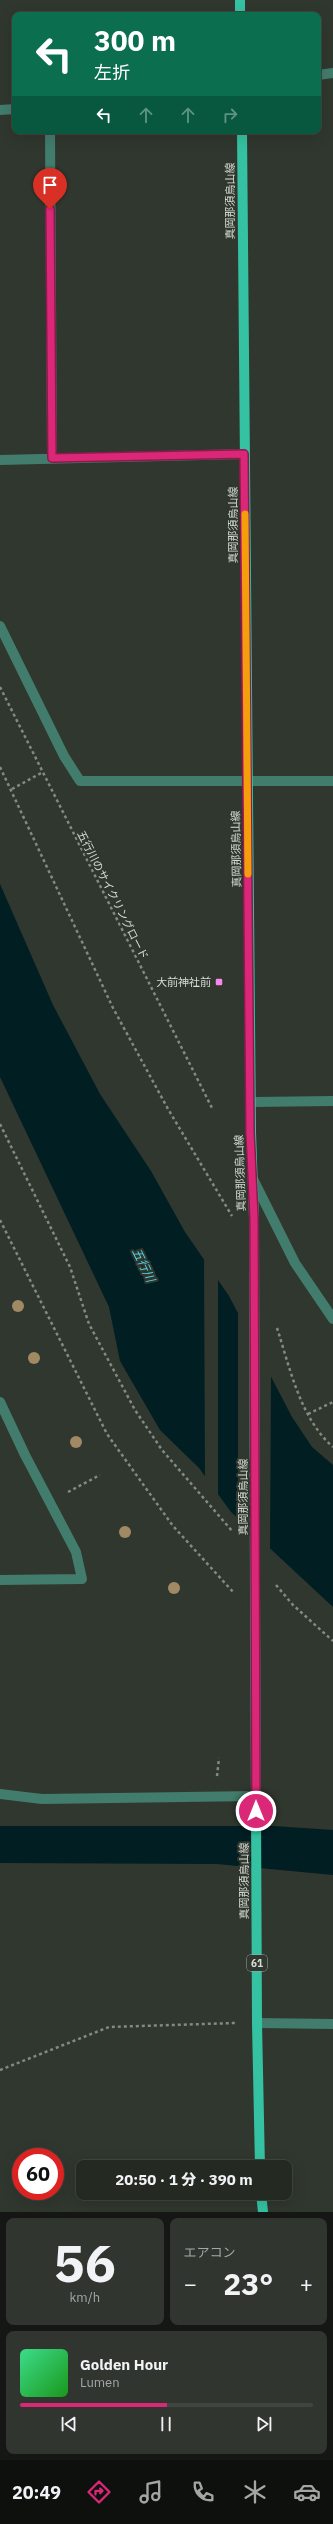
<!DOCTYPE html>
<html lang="ja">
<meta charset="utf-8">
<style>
:root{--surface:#242922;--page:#30352f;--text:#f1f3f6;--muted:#a3a6a5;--line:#414540;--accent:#db2777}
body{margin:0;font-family:"IBM Plex Sans","Noto Sans JP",sans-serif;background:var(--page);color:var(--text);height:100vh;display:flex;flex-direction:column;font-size:15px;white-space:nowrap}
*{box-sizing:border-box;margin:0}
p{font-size:13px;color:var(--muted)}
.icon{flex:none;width:22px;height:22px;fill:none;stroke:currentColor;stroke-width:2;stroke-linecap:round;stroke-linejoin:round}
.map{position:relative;height:2212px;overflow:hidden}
.sheet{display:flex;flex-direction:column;gap:6px;padding:6px;background:#141713;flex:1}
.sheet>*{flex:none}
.guide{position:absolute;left:12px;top:12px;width:309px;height:122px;border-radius:8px;box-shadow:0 4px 16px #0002,0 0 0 1px var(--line);background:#0b6e4f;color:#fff;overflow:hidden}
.speed{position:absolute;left:12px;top:2148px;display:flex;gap:8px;font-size:20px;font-weight:700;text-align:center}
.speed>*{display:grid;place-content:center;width:52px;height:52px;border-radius:50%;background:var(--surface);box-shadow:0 4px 16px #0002,0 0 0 1px var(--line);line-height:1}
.speed .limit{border:6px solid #d22;background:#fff;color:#111}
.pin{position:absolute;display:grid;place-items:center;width:34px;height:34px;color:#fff;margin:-41px -17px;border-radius:50% 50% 50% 0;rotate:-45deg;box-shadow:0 0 4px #0007}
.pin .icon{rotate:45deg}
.me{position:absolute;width:44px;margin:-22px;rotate:0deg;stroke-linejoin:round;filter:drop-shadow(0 0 3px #0008)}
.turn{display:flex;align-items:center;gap:14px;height:84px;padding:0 16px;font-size:18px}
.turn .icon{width:52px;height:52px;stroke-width:2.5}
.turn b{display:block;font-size:28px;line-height:34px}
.lanes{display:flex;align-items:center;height:38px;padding:0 16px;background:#0003;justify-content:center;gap:20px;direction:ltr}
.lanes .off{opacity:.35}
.big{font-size:30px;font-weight:800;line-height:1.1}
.sheet .tile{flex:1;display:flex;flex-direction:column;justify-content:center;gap:6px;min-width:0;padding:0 14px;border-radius:8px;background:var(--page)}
.sheet .dial{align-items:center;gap:0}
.dial b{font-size:52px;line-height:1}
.song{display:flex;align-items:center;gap:12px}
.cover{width:48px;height:48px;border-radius:6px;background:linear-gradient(135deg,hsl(150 70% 55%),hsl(120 70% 35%))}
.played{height:4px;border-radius:2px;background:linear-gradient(90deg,var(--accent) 50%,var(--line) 50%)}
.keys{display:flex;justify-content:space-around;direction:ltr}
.heat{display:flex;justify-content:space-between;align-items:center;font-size:22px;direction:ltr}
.sheet .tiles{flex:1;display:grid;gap:6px;grid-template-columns:1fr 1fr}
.tile:last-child{grid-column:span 2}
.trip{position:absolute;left:76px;top:2160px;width:216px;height:40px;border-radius:8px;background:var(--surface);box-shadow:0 4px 16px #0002,0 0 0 1px var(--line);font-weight:800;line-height:40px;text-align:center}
.tabs{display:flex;height:64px;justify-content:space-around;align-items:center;background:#0e100e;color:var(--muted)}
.tabs .icon{width:28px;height:28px}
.tabs .selected{color:var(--accent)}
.tabs b{font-size:18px;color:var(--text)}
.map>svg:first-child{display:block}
</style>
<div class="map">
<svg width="333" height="2212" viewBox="0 0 333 2212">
<rect width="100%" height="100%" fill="#30372e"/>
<!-- water -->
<path fill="#011e22" d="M0,884L53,1005L100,1094L151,1171L185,1232L229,1296L292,1417L312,1447L333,1465V1607L231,1512L199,1468L160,1430L120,1361L109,1307L0,1077Z
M0,1826H274L333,1830V1875L217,1864L0,1863Z"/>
<!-- pier -->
<path fill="#30372e" d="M204,1255L218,1276V1498L205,1480Z
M238,1308L271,1372L270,1553L238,1521Z"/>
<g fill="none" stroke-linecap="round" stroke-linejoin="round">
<!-- path -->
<path stroke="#848a82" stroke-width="2.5" stroke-dasharray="3 3" stroke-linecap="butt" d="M0,687L213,1110
M0,767L113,1008L168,1109L232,1216
M12,789L43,772
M0,1124L70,1267L89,1324L135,1410L162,1450L233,1532
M0,1220L107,1434L173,1526L234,1593
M277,1328C290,1368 300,1418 333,1447
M308,1414L333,1402
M68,1492L100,1475
M276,1585L293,1605L333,1641
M217,1776L219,1758
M0,2070L109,2027L235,2023"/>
<!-- minor -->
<path stroke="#427c6c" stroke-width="10" d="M318,75L333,73
M0,110L15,109
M50,131L52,458
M0,460L244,454
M0,626L64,756L80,781H333
M251,1102L333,1101
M253,1179L295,1263L333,1319
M0,1402L25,1455L76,1552L82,1579L0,1580
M0,1794L42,1799L256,1796
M257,2023L333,2024"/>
<!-- major -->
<path stroke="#35c2a2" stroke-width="10" d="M240,0V15
M242,131L251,1132L254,1218
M255,1596L257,2023L260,2167
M261,2193L263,2212"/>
<!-- major-bridge -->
<path stroke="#35c2a2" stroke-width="10" d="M254,1218L255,1596"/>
</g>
<!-- trees -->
<g fill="#a18963">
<circle cx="18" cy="1306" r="6"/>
<circle cx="34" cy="1358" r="6"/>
<circle cx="76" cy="1442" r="6"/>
<circle cx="125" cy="1532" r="6"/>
<circle cx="174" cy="1588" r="6"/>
</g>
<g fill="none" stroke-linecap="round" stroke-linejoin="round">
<!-- route casing -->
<g stroke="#8e194d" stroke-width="10">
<path id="route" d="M50,209L52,458L244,454L250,1132L254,1218L256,1811"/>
</g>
<!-- route -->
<use href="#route" stroke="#db2777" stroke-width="7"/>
<!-- slow -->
<path stroke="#f59e0b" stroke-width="7" d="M245,514L248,874"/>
</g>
<!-- markers -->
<rect fill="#f688ec" stroke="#30372e" stroke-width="1.5" x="215" y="978" width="8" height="8" rx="2"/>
<g text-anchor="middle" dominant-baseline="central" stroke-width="4" stroke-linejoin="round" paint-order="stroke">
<!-- shield labels -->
<rect fill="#30372e" stroke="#a4aaa3" stroke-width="1" x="247" y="1955" width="20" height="16" rx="3"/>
<g font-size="10" font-weight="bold" fill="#d6dbd5">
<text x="257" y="1963">61</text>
</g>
<!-- street labels -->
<g font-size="11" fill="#d6dbd5" stroke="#30372e">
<text transform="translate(230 201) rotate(-90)">真岡那須烏山線</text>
<text transform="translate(233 525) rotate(-90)">真岡那須烏山線</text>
<text transform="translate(236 849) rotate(-91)">真岡那須烏山線</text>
<text transform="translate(113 895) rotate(63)">五行川のサイクリングロード</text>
<text transform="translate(240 1173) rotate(-92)">真岡那須烏山線</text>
<text transform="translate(243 1497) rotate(-90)">真岡那須烏山線</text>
<text transform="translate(244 1881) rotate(-90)">真岡那須烏山線</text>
</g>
<!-- poi labels -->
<g font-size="11" fill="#d6dbd5" stroke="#30372e" text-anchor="end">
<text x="211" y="982">大前神社前</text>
</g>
<!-- water labels -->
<g font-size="12" font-style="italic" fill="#4ed7e9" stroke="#30372e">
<text transform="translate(144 1265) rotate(64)">五行川</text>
</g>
</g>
</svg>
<div class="speed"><div class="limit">60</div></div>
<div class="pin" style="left:50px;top:209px;background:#d93025"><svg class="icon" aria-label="arrive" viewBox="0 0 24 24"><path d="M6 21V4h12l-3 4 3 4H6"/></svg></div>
<svg class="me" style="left:256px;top:1811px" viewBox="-20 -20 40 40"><circle r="17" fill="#db2777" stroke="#fff" stroke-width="3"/><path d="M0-11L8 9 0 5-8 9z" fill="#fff"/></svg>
<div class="trip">20:50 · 1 分 · 390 m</div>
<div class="guide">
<div class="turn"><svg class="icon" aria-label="left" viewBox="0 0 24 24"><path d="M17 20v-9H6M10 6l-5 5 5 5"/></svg><div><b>300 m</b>左折</div></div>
<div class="lanes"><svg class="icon" aria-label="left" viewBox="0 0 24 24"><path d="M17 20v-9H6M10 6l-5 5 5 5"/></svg><svg class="icon off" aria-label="ahead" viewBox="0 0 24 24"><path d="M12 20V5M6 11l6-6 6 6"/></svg><svg class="icon off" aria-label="ahead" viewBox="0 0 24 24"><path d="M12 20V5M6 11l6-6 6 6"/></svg><svg class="icon off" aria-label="right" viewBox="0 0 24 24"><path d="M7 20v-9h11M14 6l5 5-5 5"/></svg></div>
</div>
</div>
<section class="sheet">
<div class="tiles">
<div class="tile dial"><b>56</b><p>km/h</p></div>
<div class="tile"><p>エアコン</p>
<div class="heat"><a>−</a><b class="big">23°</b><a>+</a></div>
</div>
<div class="tile">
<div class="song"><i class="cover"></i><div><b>Golden Hour</b><p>Lumen</p></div></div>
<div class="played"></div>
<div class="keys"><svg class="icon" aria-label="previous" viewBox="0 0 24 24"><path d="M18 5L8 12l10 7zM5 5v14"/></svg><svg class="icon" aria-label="pause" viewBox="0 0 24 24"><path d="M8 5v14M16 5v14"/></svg><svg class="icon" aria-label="next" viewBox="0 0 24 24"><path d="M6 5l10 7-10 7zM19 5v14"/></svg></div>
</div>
</div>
</section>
<nav class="tabs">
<b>20:49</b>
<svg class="icon selected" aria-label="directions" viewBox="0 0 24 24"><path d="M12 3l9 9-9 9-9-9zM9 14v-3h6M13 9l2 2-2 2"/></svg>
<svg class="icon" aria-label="music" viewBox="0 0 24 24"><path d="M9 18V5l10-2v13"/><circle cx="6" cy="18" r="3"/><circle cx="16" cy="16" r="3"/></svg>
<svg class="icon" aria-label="phone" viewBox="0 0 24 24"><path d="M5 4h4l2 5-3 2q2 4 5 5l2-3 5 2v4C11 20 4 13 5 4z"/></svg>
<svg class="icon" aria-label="climate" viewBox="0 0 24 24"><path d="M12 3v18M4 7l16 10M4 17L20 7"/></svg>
<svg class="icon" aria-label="car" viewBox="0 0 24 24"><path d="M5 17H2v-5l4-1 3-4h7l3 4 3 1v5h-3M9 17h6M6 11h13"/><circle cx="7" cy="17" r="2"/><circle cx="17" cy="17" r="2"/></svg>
</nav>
